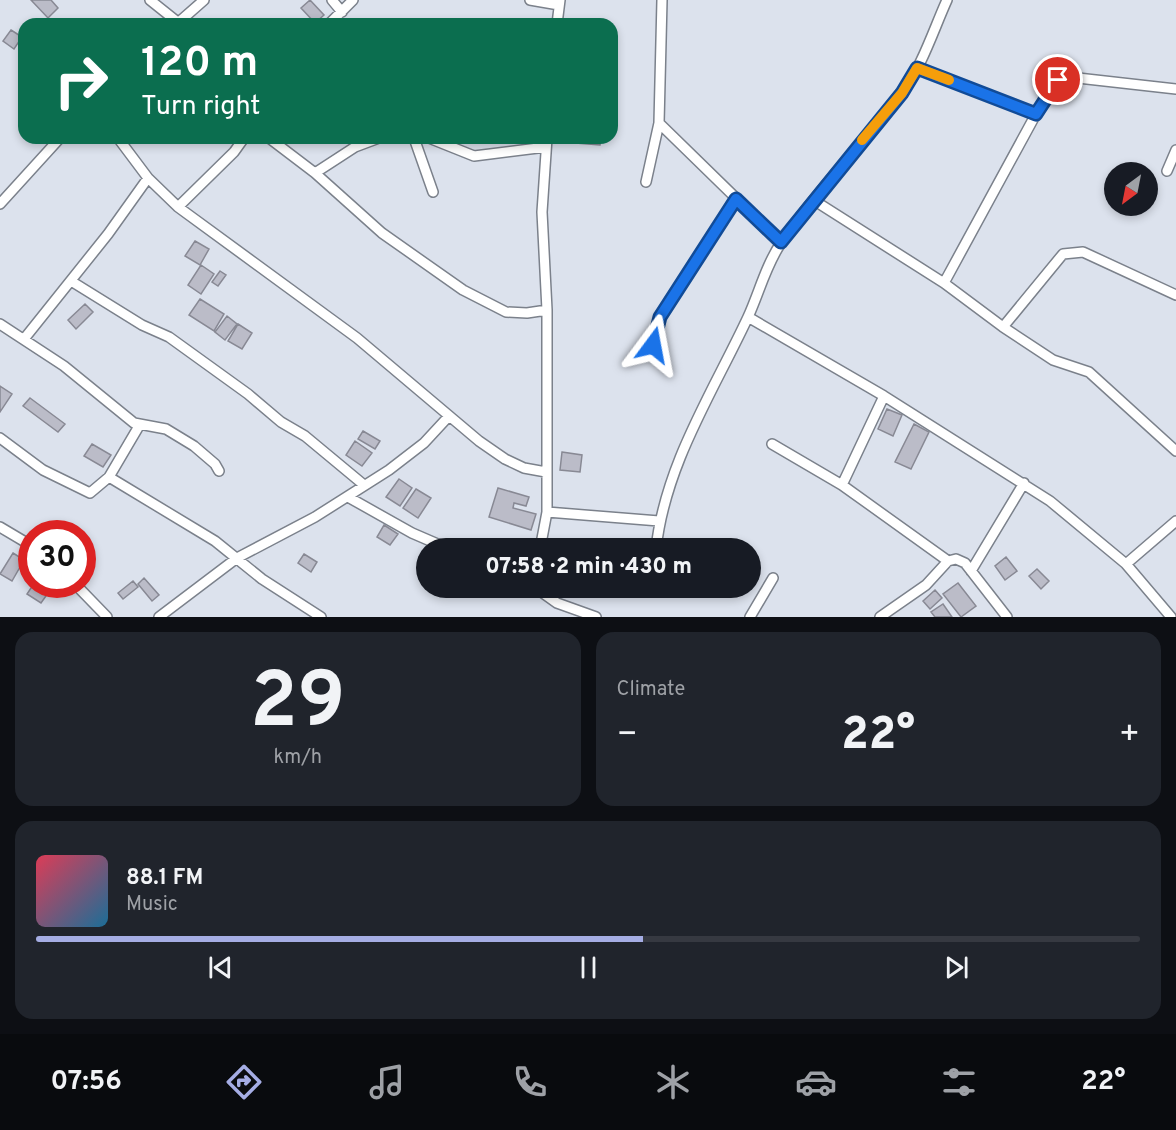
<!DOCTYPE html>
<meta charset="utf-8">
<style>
:root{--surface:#171b24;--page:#20242c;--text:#f1f3f6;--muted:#9ea1a6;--line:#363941;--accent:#a5ade4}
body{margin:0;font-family:Overpass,sans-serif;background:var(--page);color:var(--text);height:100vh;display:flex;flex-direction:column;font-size:22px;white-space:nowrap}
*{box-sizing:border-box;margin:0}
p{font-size:20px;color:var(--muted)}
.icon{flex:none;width:33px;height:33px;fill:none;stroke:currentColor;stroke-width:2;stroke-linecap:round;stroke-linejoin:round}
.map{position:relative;height:617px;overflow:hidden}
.side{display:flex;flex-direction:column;gap:15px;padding:15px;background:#0d0f14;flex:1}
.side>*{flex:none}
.guide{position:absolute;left:18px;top:18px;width:600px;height:126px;border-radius:18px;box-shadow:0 3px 9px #0003;background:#0b6e4f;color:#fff;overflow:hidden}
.needle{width:39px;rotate:212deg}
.tools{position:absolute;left:1104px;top:162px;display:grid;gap:12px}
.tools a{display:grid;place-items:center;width:54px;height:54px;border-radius:50%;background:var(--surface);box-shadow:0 3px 9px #0003;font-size:30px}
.speed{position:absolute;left:18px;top:520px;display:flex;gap:12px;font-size:30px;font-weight:700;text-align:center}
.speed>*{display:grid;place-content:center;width:78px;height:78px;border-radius:50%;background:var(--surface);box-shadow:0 3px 9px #0003;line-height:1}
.speed .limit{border:9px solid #d22;background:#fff;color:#111}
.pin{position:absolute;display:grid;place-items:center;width:51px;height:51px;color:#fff;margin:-26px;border:3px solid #fff;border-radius:50%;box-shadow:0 2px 6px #0007}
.me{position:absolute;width:66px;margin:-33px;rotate:13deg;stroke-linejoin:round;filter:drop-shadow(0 0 4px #0008)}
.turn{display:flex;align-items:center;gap:21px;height:126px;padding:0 24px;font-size:27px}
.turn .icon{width:78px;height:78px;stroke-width:2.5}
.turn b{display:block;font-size:42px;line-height:51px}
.big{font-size:45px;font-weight:800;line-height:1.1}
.side .card{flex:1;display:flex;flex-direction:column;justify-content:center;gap:9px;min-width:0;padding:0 21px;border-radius:18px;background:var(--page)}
.side .dial{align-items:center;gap:0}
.dial b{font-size:78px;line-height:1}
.song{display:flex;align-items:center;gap:18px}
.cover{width:72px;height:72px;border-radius:9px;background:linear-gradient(135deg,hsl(350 70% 55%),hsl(200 70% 35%))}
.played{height:6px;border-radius:3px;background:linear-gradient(90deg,var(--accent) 55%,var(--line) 55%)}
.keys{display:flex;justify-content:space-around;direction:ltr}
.heat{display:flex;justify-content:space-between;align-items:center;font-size:33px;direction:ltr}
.side .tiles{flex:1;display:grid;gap:15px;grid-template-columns:1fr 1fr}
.card:last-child{grid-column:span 2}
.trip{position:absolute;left:416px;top:538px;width:345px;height:60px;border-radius:30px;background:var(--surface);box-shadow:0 3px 9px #0003;font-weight:800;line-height:60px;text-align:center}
.dock{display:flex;height:96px;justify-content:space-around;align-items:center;background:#090b0e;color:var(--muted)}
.dock .icon{width:42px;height:42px}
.dock .on{color:var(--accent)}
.dock b{font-size:27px;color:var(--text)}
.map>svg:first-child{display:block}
</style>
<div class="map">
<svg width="1176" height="617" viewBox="0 0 1176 617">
<rect width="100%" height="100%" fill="#dce2ed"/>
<!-- building -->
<path fill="#bbbcc8" stroke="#888994" stroke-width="1.5" d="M31,0H51L58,8L48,18Z
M310,0L324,15L315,23L301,8Z
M11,30L22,37L14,49L3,41Z
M563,138H601L600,145L563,142Z
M195,241L209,249L200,265L185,256Z
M201,265L214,274L201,294L188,285Z
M220,271L226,275L218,286L212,282Z
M200,299L224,314L214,331L189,315Z
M85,304L93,312L76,329L68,320Z
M227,316L237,324L225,340L215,332Z
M238,324L252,333L242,349L228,341Z
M0,386L12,394L0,412Z
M30,398L65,424L58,432L23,406Z
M887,409L902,415L893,436L878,429Z
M914,424L929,432L911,469L895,462Z
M363,431L380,441L375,449L358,439Z
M355,441L372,453L362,466L346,455Z
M92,444L111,455L103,467L84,456Z
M562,452L582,455L580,472L560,470Z
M399,479L412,488L400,506L386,497Z
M498,488L529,497L526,506L514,503L513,508L536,514L531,530L489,517Z
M416,489L431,498L418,518L403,508Z
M384,525L398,534L390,545L377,537Z
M13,553L24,560L12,581L0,574Z
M304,554L317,562L311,572L298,563Z
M1006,557L1017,571L1005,580L995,566Z
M1037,569L1049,581L1041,589L1029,576Z
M144,578L159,595L152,601L138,584Z
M133,581L138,587L123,599L118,593Z
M958,583L976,606L961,617L943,594Z
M33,585H52L53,586L41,603L27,594Z
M935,590L942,598L930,609L923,601Z
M943,604L952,617H935L931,612Z"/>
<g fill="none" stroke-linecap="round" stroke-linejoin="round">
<!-- minor casing -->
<g stroke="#7b818b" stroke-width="12">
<path id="minor" d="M150,0L180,24
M332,0L342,12
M530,0L559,5
M179,22L204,0
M329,24L353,0
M557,24L560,0
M917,68L1036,114
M659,123L781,242
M118,138L148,178L178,207L357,338L479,441L505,459L524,468L546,472
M269,138L315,173L382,233L463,290L506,312L527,313L547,310
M414,138L433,192
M429,138L474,156L546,147
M1167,171L1176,150
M315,173L355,147L379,138
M646,182L659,123L662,0
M815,201L944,283L1003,327L1053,360L1089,372L1176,451
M0,204L60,138
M178,207L234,152L244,138
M71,281L142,325L169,337L248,394L281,422L305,436L364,485
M944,283L1036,114L1058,80L1069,77L1176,89
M748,317L884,396L1050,501L1126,564L1171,617
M0,324L64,366L134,423L166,429L194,446L215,464L219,471
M1003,327L1063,254L1083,252L1176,295
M24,339L108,234L148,178
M653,345L660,317L736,199
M0,438L43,470L90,493L109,477L139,426
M772,444L842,485L948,561
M109,477L215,541L262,579L321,617
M842,485L884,396
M348,497L412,533L449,549
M547,512L659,521
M0,527L32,546
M540,549L547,512V310L542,212L547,138
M656,549C665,465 713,392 748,317C759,293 766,265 781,243C817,190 863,145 901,94C922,67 933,31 947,0
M1126,564L1176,521
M971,571L1024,483
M76,585L107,617
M536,588L557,603L596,617
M159,617L237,558L315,517L389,470L424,443L449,416
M750,617L773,578
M880,617L926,585L948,561L956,559L965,563L1007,617"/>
</g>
<!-- minor -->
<use href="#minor" stroke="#fff" stroke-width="9"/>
</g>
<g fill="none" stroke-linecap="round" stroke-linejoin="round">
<!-- route casing -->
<g stroke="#114b97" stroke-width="15">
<path id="route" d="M653,345L660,317L736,199L781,242L902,93L917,68L1036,114L1058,80"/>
</g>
<!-- route -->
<use href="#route" stroke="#1a73e8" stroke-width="10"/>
<!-- slow -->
<path stroke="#f59e0b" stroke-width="10" d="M862,140L902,93L917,68L949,80"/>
</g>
</svg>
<div class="tools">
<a><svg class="needle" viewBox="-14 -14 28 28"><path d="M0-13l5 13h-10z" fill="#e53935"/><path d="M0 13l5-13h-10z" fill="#9ea1a6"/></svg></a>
</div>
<div class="speed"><div class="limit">30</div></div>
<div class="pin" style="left:1058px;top:80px;background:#d93025"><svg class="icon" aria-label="arrive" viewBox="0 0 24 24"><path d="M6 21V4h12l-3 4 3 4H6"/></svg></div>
<svg class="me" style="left:653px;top:345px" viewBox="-20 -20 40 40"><path d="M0-17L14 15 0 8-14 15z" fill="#1a73e8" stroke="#fff" stroke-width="4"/></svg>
<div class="trip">07:58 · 2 min · 430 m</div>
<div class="guide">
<div class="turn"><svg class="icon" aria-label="right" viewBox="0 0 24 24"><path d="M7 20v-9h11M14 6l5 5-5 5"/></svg><div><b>120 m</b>Turn right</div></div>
</div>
</div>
<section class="side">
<div class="tiles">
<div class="card dial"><b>29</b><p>km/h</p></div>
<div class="card"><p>Climate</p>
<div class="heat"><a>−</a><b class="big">22°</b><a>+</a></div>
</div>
<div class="card">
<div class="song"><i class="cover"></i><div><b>88.1 FM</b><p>Music</p></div></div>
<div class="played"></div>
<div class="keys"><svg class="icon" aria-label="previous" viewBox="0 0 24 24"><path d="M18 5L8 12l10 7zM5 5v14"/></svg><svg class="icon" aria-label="pause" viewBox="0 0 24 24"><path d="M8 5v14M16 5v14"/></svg><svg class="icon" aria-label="next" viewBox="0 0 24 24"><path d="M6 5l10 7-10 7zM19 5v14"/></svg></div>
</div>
</div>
</section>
<nav class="dock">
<b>07:56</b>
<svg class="icon on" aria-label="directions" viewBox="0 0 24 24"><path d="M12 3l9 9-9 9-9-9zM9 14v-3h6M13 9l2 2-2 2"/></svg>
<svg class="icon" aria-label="music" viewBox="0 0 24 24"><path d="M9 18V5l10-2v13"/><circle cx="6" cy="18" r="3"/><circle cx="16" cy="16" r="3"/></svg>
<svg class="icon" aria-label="phone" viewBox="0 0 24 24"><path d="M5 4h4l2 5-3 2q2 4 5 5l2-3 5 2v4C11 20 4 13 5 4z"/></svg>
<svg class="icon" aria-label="climate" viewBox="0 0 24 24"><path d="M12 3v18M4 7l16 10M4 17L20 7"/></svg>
<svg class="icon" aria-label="car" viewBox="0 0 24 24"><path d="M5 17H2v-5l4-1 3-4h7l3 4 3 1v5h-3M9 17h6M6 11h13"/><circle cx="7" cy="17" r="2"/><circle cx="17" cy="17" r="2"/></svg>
<svg class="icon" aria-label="filters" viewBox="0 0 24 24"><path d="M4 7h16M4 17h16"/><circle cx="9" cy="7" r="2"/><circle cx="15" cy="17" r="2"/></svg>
<b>22°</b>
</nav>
